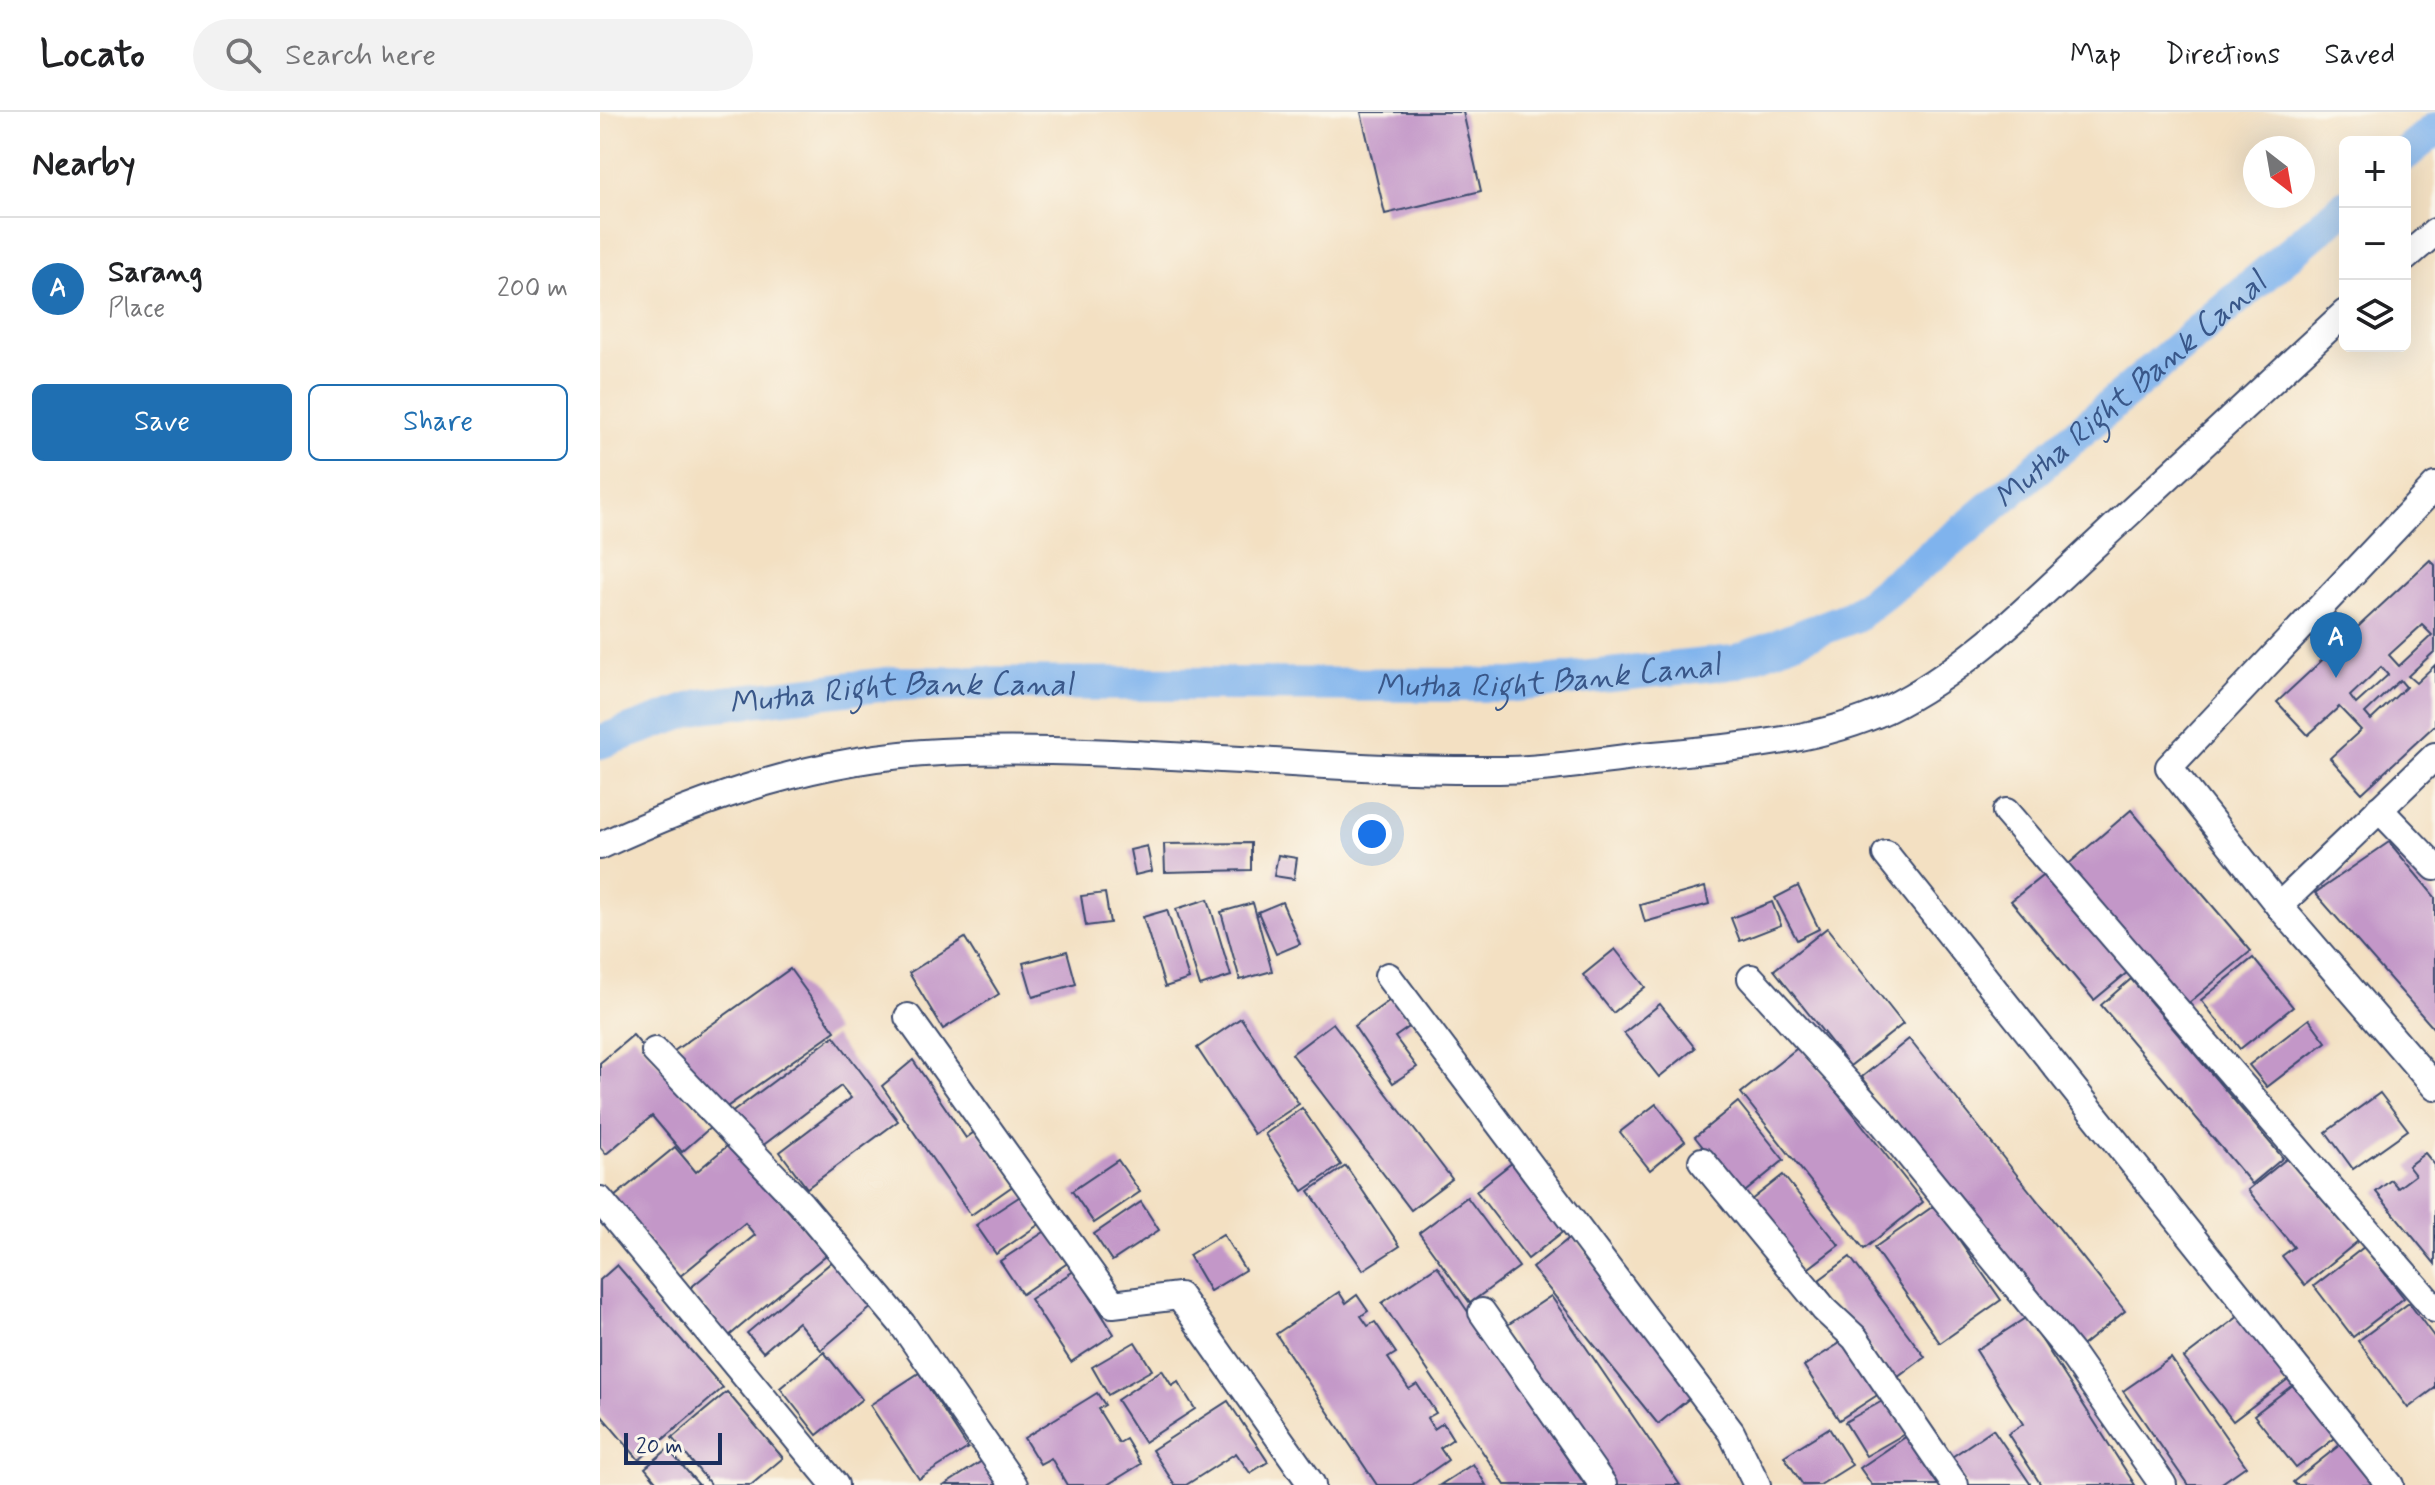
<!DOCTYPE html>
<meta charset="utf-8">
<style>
:root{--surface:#fff;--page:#f2f2f2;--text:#202124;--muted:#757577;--line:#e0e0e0;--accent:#1f6fb2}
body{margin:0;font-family:Mynerve,sans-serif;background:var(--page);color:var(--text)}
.controls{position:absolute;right:24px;top:24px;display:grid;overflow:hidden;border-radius:12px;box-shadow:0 8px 32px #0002}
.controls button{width:72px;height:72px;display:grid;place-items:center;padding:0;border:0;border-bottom:2px solid var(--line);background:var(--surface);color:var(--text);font:40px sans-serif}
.compass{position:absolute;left:1643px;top:24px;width:72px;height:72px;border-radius:50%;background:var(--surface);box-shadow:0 8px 32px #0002;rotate:149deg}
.scale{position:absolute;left:24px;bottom:20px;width:98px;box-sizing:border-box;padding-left:8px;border:4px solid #1b2f5e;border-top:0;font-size:22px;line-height:28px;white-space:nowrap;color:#1b2f5e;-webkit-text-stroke:6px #fbf7ec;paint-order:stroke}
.you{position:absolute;left:772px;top:722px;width:28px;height:28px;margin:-20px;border:6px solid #fff;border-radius:50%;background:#1a73e8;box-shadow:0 0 0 12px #1a73e833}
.badge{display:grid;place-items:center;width:52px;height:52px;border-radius:50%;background:var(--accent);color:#fff;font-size:26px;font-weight:700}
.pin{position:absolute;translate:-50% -66px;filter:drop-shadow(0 2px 4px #0008)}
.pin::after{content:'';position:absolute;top:42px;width:28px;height:24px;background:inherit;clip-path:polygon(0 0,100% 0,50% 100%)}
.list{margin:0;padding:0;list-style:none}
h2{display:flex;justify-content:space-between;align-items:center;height:104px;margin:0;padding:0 32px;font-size:34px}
h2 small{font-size:26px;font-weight:400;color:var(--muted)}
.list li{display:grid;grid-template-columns:52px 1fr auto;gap:24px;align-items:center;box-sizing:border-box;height:144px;padding:0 32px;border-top:2px solid var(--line)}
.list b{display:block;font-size:30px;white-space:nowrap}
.list p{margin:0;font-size:26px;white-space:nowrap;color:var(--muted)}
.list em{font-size:26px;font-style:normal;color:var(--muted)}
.actions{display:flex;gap:16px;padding:24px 32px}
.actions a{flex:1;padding:18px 0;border:2px solid var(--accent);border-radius:12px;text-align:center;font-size:28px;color:var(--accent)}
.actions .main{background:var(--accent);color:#fff}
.icon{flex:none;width:44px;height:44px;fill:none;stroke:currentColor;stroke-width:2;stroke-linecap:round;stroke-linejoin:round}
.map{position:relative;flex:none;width:1835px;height:1373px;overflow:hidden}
header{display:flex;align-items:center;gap:48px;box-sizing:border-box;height:112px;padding:0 40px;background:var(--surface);border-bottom:2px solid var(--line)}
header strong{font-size:38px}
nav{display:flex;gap:44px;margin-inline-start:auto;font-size:28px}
.search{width:560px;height:72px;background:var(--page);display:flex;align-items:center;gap:20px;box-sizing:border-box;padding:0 28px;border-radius:44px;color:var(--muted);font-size:30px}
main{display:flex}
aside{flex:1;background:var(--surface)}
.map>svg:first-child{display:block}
</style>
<header>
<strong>Locato</strong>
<div class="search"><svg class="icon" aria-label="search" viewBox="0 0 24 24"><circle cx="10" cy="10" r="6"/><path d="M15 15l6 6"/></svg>Search here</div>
<nav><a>Map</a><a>Directions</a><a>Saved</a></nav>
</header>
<main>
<aside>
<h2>Nearby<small></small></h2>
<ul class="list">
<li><span class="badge">A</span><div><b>Sarang</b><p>Place</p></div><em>200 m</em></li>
</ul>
<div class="actions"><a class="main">Save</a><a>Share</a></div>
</aside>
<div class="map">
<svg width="1835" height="1373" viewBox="0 0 1835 1373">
<rect width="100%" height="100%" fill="#fbf7ec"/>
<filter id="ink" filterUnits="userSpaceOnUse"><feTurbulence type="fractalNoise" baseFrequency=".0125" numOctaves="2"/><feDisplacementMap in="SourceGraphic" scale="16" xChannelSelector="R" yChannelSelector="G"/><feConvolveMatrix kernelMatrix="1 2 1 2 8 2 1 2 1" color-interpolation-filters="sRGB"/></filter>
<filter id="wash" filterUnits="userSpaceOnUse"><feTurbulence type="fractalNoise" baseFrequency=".006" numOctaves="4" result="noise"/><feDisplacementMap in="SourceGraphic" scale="32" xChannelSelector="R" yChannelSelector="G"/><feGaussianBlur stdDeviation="1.8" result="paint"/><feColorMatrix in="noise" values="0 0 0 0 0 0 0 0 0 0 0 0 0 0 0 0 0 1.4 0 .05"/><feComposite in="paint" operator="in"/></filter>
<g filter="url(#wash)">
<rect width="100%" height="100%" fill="#f3e0c2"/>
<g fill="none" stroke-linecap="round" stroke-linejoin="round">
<!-- canal -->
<g stroke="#7fb3ed" stroke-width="34">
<polyline points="1805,42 1835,17"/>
<path id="s1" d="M0,630L101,594L296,571L914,573L1135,550L1254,504L1368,415L1745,94"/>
</g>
</g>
<g id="blocks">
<!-- building -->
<g fill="#c397c8" fill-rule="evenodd">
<polygon points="761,0 863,0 881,79 785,102"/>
<path d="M1830,448L1835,453V539L1808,564L1816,571L1835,553V613L1762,681L1730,646L1761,618L1739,595L1708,623L1677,590ZM1822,513L1832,523L1799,554L1789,543ZM1781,555L1788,563L1756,592L1750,584ZM1800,568L1806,575L1771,608L1765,601Z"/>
<polygon points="1531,698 1651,839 1584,895 1465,755"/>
<polygon points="1789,730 1835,785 1835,918 1715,781"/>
<polygon points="651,731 651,758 565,760 564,732"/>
<polygon points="547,734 552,759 535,763 530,738"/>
<polygon points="678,743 697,746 694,767 674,764"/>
<polygon points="1446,761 1529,859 1494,888 1411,789"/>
<polygon points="1198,774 1219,817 1197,828 1175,786"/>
<polygon points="1105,775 1109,792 1045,810 1040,793"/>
<polygon points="505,781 510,811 486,814 481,784"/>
<polygon points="608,787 631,864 600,874 576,797"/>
<polygon points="682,790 700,832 676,842 658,800"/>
<polygon points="1172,790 1181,813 1140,829 1131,806"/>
<polygon points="653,791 672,859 640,868 621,800"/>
<polygon points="567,798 589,867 565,875 543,805"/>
<polygon points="1227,816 1303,912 1250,954 1174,858"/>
<polygon points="365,826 399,882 343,917 309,861"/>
<polygon points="1015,837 1045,875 1013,901 983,863"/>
<polygon points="467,839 476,872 433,885 423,851"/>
<polygon points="1653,846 1693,895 1640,937 1601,888"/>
<polygon points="190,857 235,919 118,1001 74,939"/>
<polygon points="1531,867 1683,1046 1652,1072 1501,893"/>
<polygon points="793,886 812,913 795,925 817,955 793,971 754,914"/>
<polygon points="1060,892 1095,936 1059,965 1024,921"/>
<polygon points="641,906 699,992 654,1022 597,936"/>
<polygon points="1709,907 1726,930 1667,975 1649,953"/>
<polygon points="733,911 852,1067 811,1098 692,942"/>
<polygon points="33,923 111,1015 82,1040 52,1004 6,1042 0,1035 0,951"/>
<polygon points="234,924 298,1009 207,1076 180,1040 251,986 241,974 153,1041 126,1005"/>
<polygon points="1309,927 1525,1199 1478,1237 1262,965"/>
<polygon points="1200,934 1323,1090 1264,1137 1141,981"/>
<polygon points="313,948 366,1026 377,1018 414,1073 371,1103 282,974"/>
<polygon points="1780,981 1808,1018 1753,1057 1726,1020"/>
<polygon points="1138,990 1184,1048 1141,1083 1095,1025"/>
<polygon points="1056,992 1085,1029 1050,1058 1020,1020"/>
<polygon points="702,996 741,1053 703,1079 665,1022"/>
<polygon points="132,1030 226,1143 129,1224 89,1177 155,1123 145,1111 79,1165 13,1086 75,1035 96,1060"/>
<polygon points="1825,1041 1835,1053 1835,1152 1776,1080 1791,1068 1798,1076 1815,1063 1808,1054"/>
<polygon points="1690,1044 1758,1129 1705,1173 1682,1144 1694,1135 1648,1078"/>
<polygon points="518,1048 540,1080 494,1111 472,1079"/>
<polygon points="913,1050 965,1118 928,1147 876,1079"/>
<polygon points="746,1054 800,1134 763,1158 709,1079"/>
<polygon points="1183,1063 1239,1133 1205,1159 1150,1089"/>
<polygon points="422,1083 441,1111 396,1142 376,1113"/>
<polygon points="867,1085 919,1155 870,1191 819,1121"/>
<polygon points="541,1090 559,1118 512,1149 494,1122"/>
<polygon points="1335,1093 1401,1188 1340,1231 1274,1136"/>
<polygon points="447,1118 469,1150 422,1182 400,1149"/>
<polygon points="623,1122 645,1158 610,1179 589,1143"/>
<polygon points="972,1124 1097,1280 1058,1312 932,1156"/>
<polygon points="1764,1135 1804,1186 1753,1225 1714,1174"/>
<polygon points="1250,1145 1325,1245 1294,1268 1219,1168"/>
<polygon points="234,1148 273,1194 221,1238 198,1210 163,1240 147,1221"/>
<polygon points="17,1153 123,1276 39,1348 0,1302 0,1168"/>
<polygon points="837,1154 985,1373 905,1373 782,1191"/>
<polygon points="474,1159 514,1222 471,1250 430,1187"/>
<polygon points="739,1180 746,1191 757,1183 768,1199 761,1204 768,1214 775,1210 796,1241 788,1246 809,1277 817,1272 836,1301 827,1306 834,1317 843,1311 853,1327 840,1336 848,1348 812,1373 777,1373 676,1222"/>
<polygon points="951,1184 1080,1373 1010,1373 903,1216"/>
<polygon points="1809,1191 1835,1226 1835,1276 1808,1296 1758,1229"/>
<polygon points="1643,1201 1692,1264 1633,1309 1584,1246"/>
<polygon points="1427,1205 1535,1373 1441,1373 1408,1322 1423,1312 1376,1238"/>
<polygon points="1248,1226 1282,1280 1239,1308 1204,1254"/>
<polygon points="535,1230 552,1258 508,1283 492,1255"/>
<polygon points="224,1240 262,1287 217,1323 180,1276"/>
<polygon points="1571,1246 1646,1354 1619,1373 1588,1373 1523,1279"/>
<polygon points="562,1258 572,1274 578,1270 595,1297 544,1330 517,1288"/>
<polygon points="319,1261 368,1336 319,1367 270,1293"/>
<polygon points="1694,1272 1735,1326 1696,1356 1654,1303"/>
<polygon points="127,1280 183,1346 151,1373 111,1373 72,1326"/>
<polygon points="497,1281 505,1293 498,1297 519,1331 526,1327 541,1352 507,1373 467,1373 451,1346 440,1352 424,1326"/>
<polygon points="1286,1287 1306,1321 1266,1344 1245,1310"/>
<polygon points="628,1289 668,1350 650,1361 636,1341 586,1373 575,1373 552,1338"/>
<polygon points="1229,1316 1252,1353 1220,1373 1203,1373 1184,1344"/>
<polygon points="1393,1317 1431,1373 1367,1373 1349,1347"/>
<polygon points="1307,1324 1340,1373 1272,1373 1260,1356"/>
<polygon points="1741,1332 1774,1373 1696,1373 1693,1370"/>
<polygon points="68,1337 99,1373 59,1373 45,1356"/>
<polygon points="382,1349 397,1373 345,1373"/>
<polygon points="873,1352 886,1373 840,1373"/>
</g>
</g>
</g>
<g filter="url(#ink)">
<use href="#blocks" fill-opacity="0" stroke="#3b4a6d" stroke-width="2"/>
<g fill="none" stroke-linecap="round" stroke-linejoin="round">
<defs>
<g id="street">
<polyline points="1805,146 1835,120"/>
<polyline points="1835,374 1569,655 1679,794 1835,975"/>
<polyline points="1779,697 1835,755"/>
<polyline points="1406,700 1835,1197"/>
<path d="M0,734C107,684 222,645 341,640C527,632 713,660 899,658C947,658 996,649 1043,644C1123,636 1214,632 1288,597C1368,558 1433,490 1498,430C1580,353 1663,277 1745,201"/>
<polyline points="1286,742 1790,1373"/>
<polyline points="1679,794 1835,644"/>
<polyline points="788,864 1131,1320 1157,1373"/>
<polyline points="1151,866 1278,1005 1473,1244 1563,1373"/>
<polyline points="308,905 513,1192 579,1184 712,1373"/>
<polyline points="55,939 201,1092 302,1212 414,1373"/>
<polyline points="1102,1049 1224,1197 1255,1226 1355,1373"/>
<polyline points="0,1088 235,1373"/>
<polyline points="882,1200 1003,1373"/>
</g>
</defs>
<!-- street casing -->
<use href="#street" stroke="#3b4a6d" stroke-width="30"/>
<!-- street -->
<use href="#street" stroke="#fff" stroke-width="26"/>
</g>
</g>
<g text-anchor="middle" stroke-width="6" stroke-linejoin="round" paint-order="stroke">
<!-- water labels -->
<g font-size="32" font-style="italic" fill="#395789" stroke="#fbf7ec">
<text dy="11" stroke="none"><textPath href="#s1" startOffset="1628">Mutha Right Bank Canal</textPath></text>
<text dy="11" stroke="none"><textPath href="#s1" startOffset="956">Mutha Right Bank Canal</textPath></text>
<text dy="11" stroke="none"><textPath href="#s1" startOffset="308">Mutha Right Bank Canal</textPath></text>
</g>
</g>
</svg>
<div class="controls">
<button>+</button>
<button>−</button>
<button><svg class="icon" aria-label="layers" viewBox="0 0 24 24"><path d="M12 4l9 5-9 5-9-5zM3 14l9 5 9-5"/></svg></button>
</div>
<svg class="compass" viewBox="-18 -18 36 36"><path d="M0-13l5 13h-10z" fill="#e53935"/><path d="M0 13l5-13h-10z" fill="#757577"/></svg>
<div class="scale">20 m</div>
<div class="you"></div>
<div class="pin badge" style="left:1736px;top:566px">A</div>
</div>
</main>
